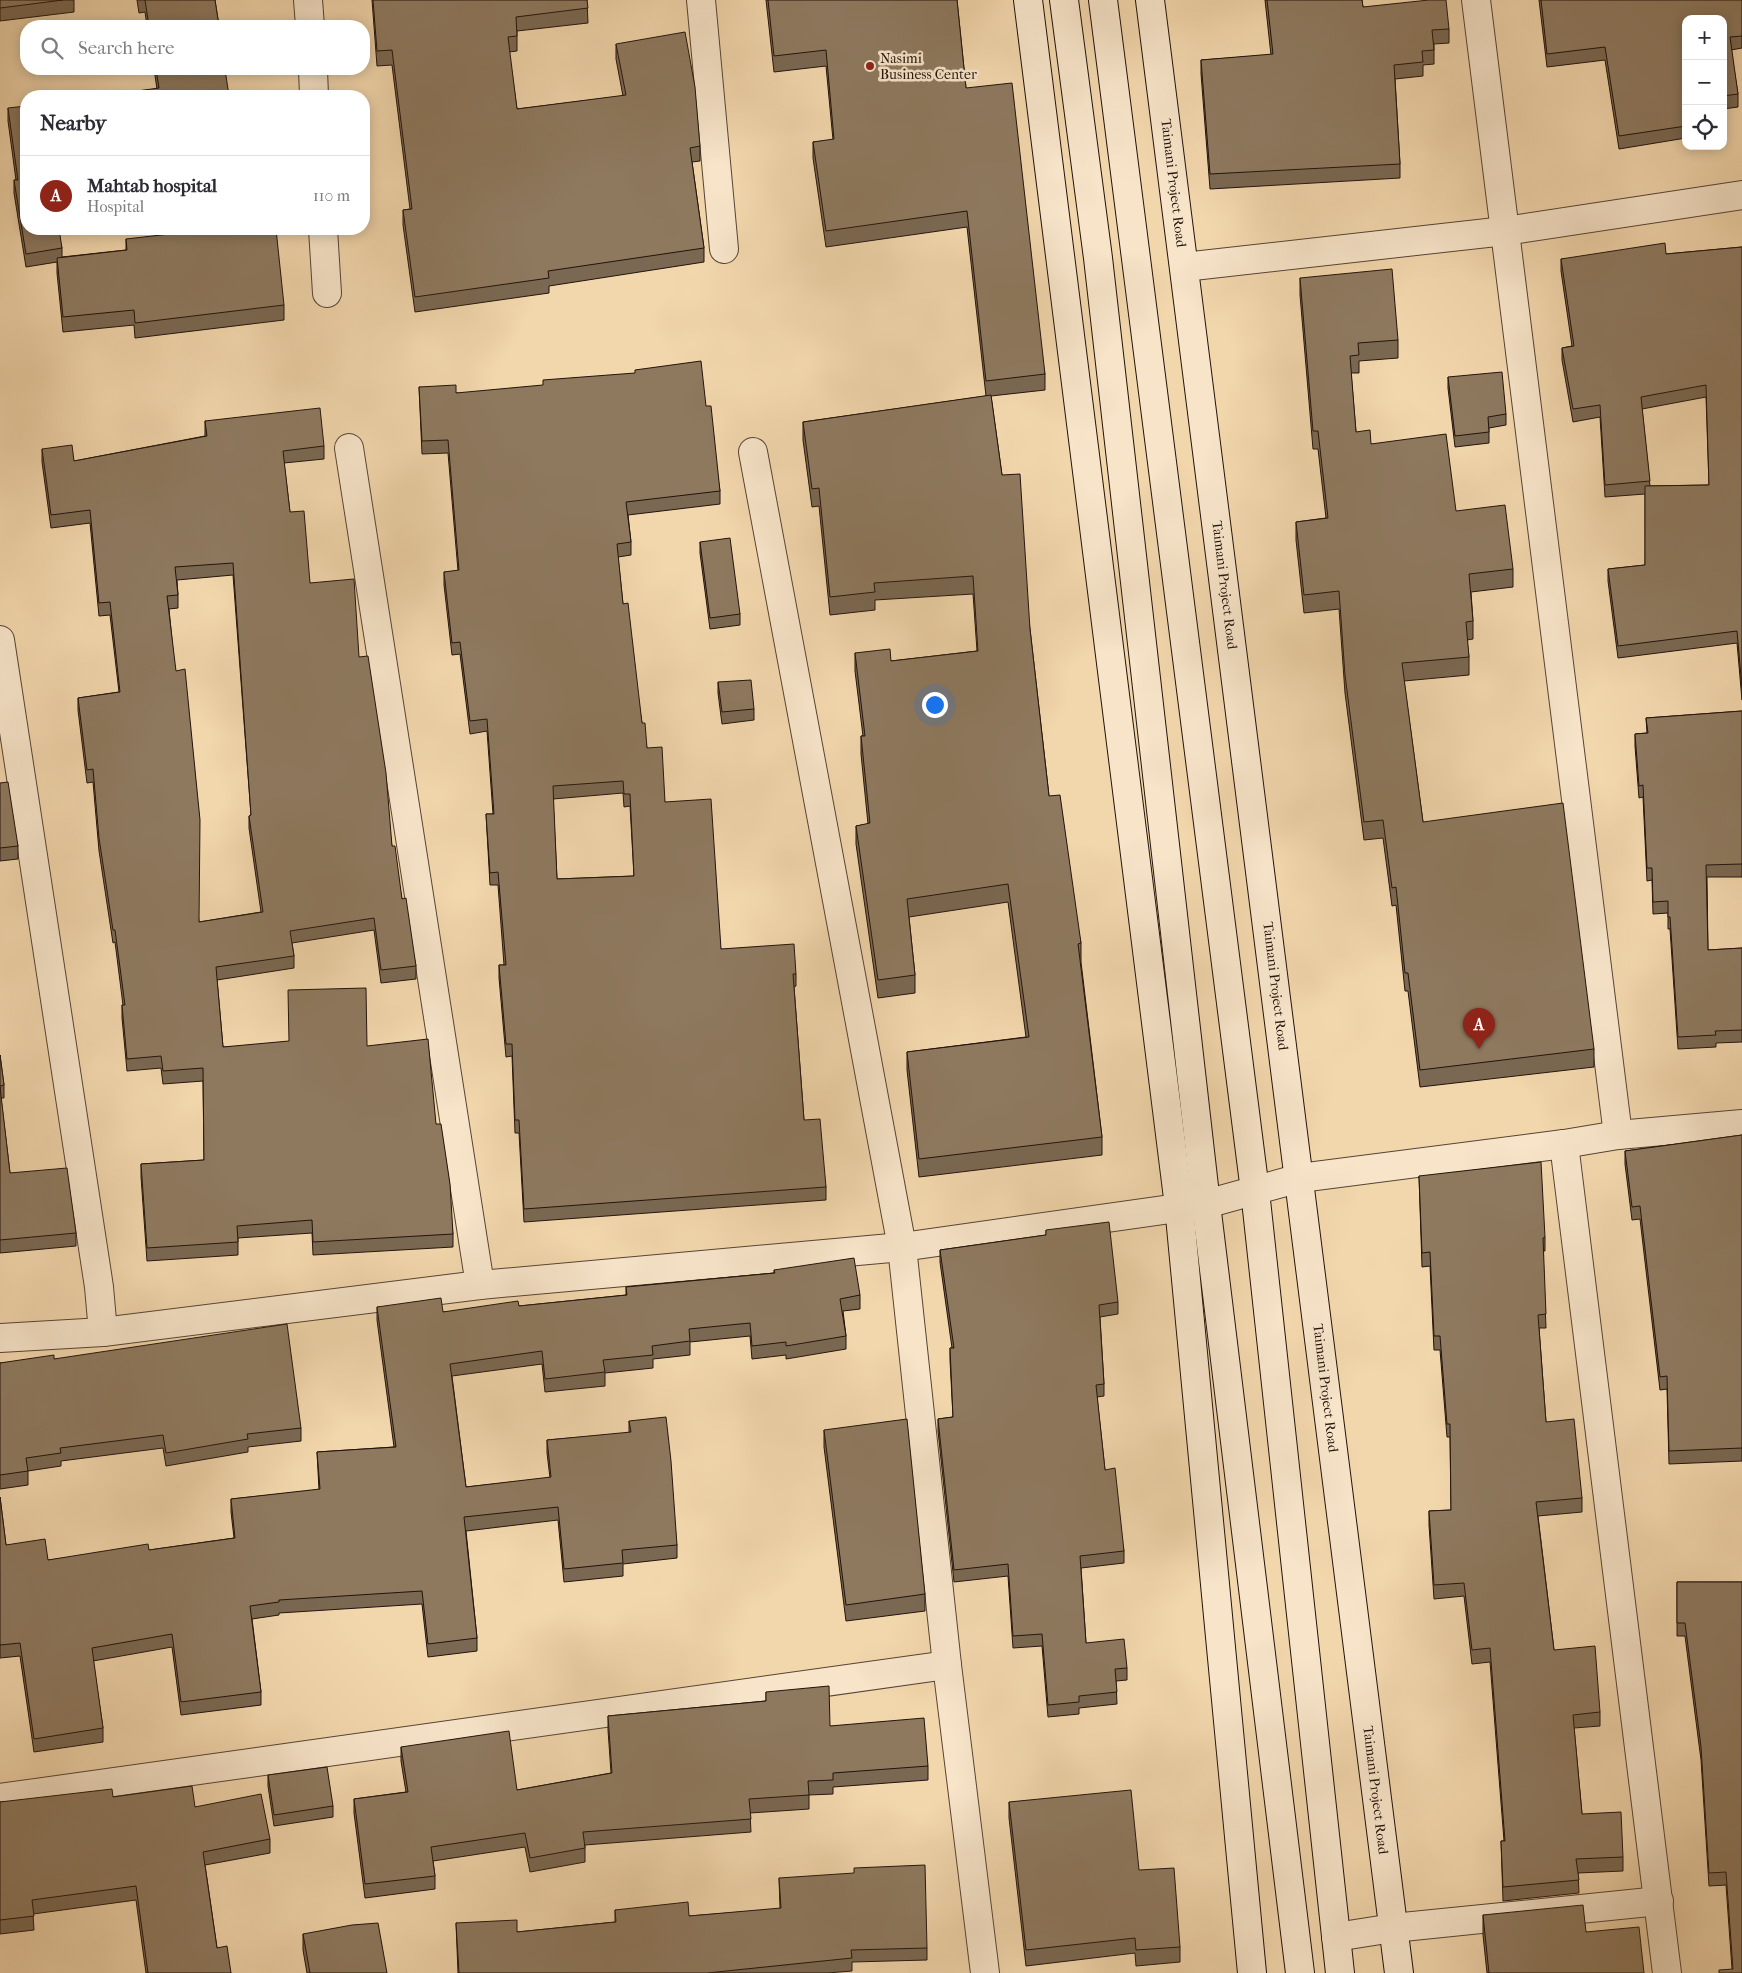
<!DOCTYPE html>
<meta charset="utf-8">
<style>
:root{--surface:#fff;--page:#f2f2f3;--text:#2b2b33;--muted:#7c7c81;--line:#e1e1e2;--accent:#8f2418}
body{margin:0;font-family:"IM FELL French Canon",serif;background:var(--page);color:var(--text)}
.controls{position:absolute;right:15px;top:15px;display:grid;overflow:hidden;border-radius:10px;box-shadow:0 2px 12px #0003}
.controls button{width:45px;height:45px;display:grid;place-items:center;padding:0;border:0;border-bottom:1px solid var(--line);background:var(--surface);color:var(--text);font:25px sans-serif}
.you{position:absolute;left:934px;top:704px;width:18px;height:18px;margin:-12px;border:4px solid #fff;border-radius:50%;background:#1a73e8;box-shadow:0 0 0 8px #1a73e833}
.badge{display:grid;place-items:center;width:32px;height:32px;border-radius:50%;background:var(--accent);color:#fff;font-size:16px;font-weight:700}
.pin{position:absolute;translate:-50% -41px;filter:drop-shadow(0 1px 2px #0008)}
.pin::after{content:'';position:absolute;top:26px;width:18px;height:15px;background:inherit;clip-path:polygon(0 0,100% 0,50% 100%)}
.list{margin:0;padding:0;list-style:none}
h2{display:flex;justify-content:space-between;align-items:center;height:65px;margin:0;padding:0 20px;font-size:21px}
h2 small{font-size:16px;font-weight:400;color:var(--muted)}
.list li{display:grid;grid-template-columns:32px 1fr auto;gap:15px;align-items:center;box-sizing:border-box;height:80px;padding:0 20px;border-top:1px solid var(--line)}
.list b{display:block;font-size:19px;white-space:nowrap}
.list p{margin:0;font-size:16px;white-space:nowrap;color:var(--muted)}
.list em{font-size:16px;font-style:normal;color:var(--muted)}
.icon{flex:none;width:28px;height:28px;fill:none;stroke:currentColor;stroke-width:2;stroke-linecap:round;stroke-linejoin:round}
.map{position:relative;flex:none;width:1742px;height:1973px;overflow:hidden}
.search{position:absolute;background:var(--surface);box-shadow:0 2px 12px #0003;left:20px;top:20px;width:350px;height:55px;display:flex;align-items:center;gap:12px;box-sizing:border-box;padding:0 18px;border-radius:20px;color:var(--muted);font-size:19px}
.panel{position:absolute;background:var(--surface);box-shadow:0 2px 12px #0003;left:20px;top:90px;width:350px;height:145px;border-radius:20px}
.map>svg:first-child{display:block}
</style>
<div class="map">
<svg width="1742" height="1973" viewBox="0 0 1742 1973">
<rect width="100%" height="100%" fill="#f2d6ac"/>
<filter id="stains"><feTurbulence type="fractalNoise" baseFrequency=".004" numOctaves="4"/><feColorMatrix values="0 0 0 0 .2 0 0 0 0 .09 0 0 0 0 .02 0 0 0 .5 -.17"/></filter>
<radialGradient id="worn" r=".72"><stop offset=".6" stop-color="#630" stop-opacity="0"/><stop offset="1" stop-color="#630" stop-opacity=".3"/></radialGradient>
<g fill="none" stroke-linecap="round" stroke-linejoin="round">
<defs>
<g id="street">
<polyline points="308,0 310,26"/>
<polyline points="701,0 724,249"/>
<polyline points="1476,0 1618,1135"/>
<polyline points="313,69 314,96"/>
<polyline points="323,229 327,293"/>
<polyline points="1184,267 1505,231 1742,195"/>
<polyline points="349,448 480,1285"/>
<polyline points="753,452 902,1247 947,1665 985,1973"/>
<polyline points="0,640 99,1287 103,1332"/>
<polyline points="1564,1144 1667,1973"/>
<polyline points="0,1338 103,1332 480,1285 902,1247 1206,1204 1300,1178 1564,1144 1618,1135 1742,1124"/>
<polyline points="0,1798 947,1665"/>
<polyline points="1336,1937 1393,1928 1659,1901"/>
</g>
<g id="secondary">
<polyline points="1028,0 1179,1206 1252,1973"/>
<polyline points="1064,0 1098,258 1206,1204 1300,1973"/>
<polyline points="1103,0 1255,1191 1340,1973"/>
<polyline points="1150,0 1399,1973"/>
</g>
</defs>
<!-- street casing -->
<use href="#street" stroke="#564434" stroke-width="30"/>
<!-- secondary casing -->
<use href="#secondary" stroke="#22140c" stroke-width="30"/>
<!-- street -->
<use href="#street" stroke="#f7e4c9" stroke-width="28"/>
<!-- secondary -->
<use href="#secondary" stroke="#f7e4c9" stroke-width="28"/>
</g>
<!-- wall -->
<g fill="#7a6852" stroke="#22140c" fill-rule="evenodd">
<polygon points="0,0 74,0 74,12 0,21"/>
<polygon points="137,0 215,0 219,26 147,26 145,12 139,13"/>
<polygon points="372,0 587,0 588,23 517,31 517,51 509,52 517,109 623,96 616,59 616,44 700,146 700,161 692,162 704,248 704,262 549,286 549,293 415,312 403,225 403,210 410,209 392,65 377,66"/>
<polygon points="766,0 957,0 966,88 1045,374 1045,390 991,396 1002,475 1030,629 1049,796 1081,943 1081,962 1102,1137 1102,1155 919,1177 907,1070 907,1052 1026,1037 1008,902 909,917 915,975 915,993 878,998 856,844 856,826 868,824 861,754 861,736 863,736 855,671 855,653 891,661 977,651 973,594 875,600 875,610 830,615 819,506 812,507 803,440 803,422 986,396 967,227 826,247 813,158 813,142 833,140 826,66 774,72"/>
<polygon points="1265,0 1362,0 1363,7 1449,29 1449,43 1434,44 1434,64 1423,65 1423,76 1395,79 1400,164 1400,178 1210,189 1201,74 1201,60 1271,55"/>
<polygon points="1539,0 1742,0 1742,48 1731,50 1738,94 1738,107 1723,109 1723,19 1686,19 1686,138 1619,149 1605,60 1547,67"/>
<polygon points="154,69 225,69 157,89"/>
<polygon points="8,108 62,248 62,257 126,250 126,239 284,305 284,320 135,338 134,325 63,332 57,273 57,262 26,267 14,193 14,180 16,180 8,121"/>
<path d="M1742,247V700L1737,643L1618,658L1608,581V569L1645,565V494L1605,497L1600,417L1573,422L1562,360V348L1572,346L1561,271V259L1666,254ZM1706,397L1709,485L1650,486L1642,409Z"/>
<polygon points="1300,278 1398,340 1398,358 1359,361 1359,373 1351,373 1356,432 1456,511 1513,569 1513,587 1471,592 1473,621 1473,639 1467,640 1469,657 1469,675 1404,681 1423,822 1594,1049 1594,1067 1420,1087 1408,991 1405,991 1396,905 1392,906 1383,838 1364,840 1345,693 1339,609 1304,613 1296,540 1296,522 1326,518 1318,449 1313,449 1300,295"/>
<polygon points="1448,377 1506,414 1506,425 1489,428 1489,443 1455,447 1448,388"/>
<path d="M419,387L456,393L706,406L720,491V504L628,515L631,542V555L618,557L623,604L642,723L647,748L665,802L721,949L796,974V986L794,987L804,1120L826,1187V1200L524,1222L519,1133H515L512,1056L506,1057L499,978V965H504L498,885H490L486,814H493L487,731L470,734L460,654L452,655L444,585V572L458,571L448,453L422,454ZM623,793L624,807L630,806L634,876L557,879L553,799Z"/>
<path d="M205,421L324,446V459L284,463L290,512L310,583L359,657L392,846L402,899L416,966V979L381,983L374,930L292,943L294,956V968L217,980L223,1047L367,1046L436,1124L453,1234V1247L313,1255L312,1233L238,1238V1255L147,1261L141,1177V1164L204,1160L203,1081L163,1084L161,1068L127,1071L122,1018V1005H123L115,942L113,943L99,851L93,782L87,783L78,710V698L119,692L110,615L99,616L90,523L51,528L42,462V449L74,461L205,436ZM233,575L251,815L249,816V828L261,912L199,922L169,609L178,608V595L177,580Z"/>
<polygon points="700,542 740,614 740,625 710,629 700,553"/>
<polygon points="718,682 754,709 754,720 722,724 718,693"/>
<polygon points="1742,711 1742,877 1707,877 1708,950 1742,948 1742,1042 1716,1043 1716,1047 1678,1049 1670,929 1668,929 1668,913 1653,914 1652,880 1647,881 1643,797 1639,798 1635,746 1635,734 1647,733 1646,718"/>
<polygon points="0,783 18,846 18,859 0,861"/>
<polygon points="0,1055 4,1085 4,1098 1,1098 10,1173 76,1233 76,1246 0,1253"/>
<polygon points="1742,1135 1742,1461 1669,1464 1667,1389 1660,1390 1640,1219 1632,1220 1625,1164 1625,1151"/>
<polygon points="1419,1176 1545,1237 1545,1251 1543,1251 1546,1328 1539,1328 1546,1422 1582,1498 1582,1512 1538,1516 1554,1650 1600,1712 1600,1726 1574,1728 1582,1814 1623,1857 1623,1871 1578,1873 1579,1893 1503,1901 1501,1841 1504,1841 1490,1662 1472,1664 1464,1596 1434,1599 1429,1525 1429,1511 1451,1510 1450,1437 1447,1437 1440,1350 1434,1350 1430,1266 1422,1267"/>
<polygon points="1046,1230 1118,1302 1118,1314 1100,1317 1104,1384 1104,1396 1097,1397 1105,1470 1124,1551 1124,1563 1081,1568 1086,1643 1127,1668 1127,1680 1116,1681 1117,1704 1079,1708 1079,1714 1048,1717 1042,1646 1013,1648 1008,1576 954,1582 938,1431 938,1419 953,1417 950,1360 950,1348 952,1348 940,1262 940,1250 1046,1235"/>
<polygon points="774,1270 860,1295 860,1309 843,1311 846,1336 846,1349 786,1359 786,1355 752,1359 750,1336 690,1342 690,1355 653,1359 653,1368 605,1373 605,1386 545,1392 542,1364 452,1376 466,1487 550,1478 547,1453 547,1440 629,1433 629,1421 677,1545 677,1558 623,1564 623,1576 564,1582 558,1520 466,1531 477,1638 477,1651 428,1657 422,1604 279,1613 279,1615 252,1619 261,1692 261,1705 181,1715 172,1647 93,1661 103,1728 103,1742 34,1752 20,1656 0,1658 0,1497 6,1545 48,1560 149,1550 234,1538 231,1512 231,1499 319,1490 317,1452 394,1447 377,1320 377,1307 443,1312 519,1306 626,1295 626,1287 774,1273"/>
<polygon points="54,1359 301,1428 301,1441 248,1447 248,1452 166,1466 163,1448 61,1461 61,1466 28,1471 28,1485 0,1489 0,1363"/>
<polygon points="824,1430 925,1594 925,1611 846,1621 824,1447"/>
<polygon points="1677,1582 1742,1582 1742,1973 1732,1969 1726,1885 1709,1886 1701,1760 1685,1636 1677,1636"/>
<polygon points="766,1692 830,1726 928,1766 928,1780 833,1787 833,1794 809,1795 809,1809 750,1813 751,1832 585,1845 585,1862 530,1872 525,1847 433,1861 435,1876 435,1889 365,1898 354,1813 354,1799 406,1792 401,1761 401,1747 517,1790 611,1773 608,1730 608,1716 766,1701"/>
<polygon points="268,1775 333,1806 333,1817 274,1826 268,1786"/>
<polygon points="113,1797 195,1807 270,1839 270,1853 205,1865 217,1948 231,1973 146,1973 136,1900 33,1914 34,1930 0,1934 0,1802"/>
<polygon points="1009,1802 1139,1870 1180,1947 1180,1962 1136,1966 1135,1953 1026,1966 1009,1818"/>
<polygon points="779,1878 927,1948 927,1960 852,1962 852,1971 827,1973 458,1973 456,1923 517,1932 615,1922 615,1910 689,1916 780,1909"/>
<polygon points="1483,1915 1586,1932 1644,1973 1487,1973 1483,1935"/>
<polygon points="303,1934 387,1973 307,1973 303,1950"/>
</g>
<!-- building -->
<g fill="#8e795f" stroke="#22140c" fill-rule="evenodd">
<polygon points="0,0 63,0 0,8"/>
<polygon points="145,0 215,0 219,26 149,26"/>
<polygon points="373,0 587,0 588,8 516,17 517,36 508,37 517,109 626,95 616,44 685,32 695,87 700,146 690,148 704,248 548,271 549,278 415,297 403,210 412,209 392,50 377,51"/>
<polygon points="768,0 957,0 966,88 1012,83 1045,374 986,381 967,211 826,231 813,142 834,139 826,50 774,56"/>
<polygon points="1267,0 1362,0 1363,7 1429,0 1446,0 1449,29 1432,30 1434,50 1422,51 1423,62 1394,65 1400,164 1210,174 1201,60 1273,54"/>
<polygon points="1541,0 1742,0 1742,36 1730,37 1738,94 1723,96 1723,19 1686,19 1686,126 1619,136 1605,47 1547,54"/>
<polygon points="156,69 225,69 229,96 100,96 159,88"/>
<polygon points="26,106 26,229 59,229 62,248 26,254 14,180 18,180 8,108"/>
<polygon points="214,229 276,229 284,305 135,323 134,310 63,317 57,258 127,250 126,239"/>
<polygon points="1665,243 1666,254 1742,247 1742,688 1737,631 1618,646 1608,569 1645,565 1645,486 1709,485 1706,385 1641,397 1650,481 1605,485 1600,405 1573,409 1562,348 1574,346 1561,259"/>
<polygon points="1392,269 1398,340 1358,343 1359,355 1350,356 1356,432 1370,430 1371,444 1446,434 1456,511 1505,505 1513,569 1469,574 1473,621 1466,622 1469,657 1402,663 1423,822 1563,803 1594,1049 1420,1070 1408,973 1405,973 1396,887 1392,888 1383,820 1364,822 1345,675 1339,591 1304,595 1296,522 1328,518 1318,431 1313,431 1300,278"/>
<path d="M701,361L706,406H711L720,491L626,502L631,542L617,544L623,604L628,603L642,723H645L647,748L662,747L665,802L711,799L721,949L794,944L796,974H793L804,1120L820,1119L826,1187L524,1209L519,1120H515L512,1044H506L499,965H506L498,872L490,873L486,814H494L487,719L470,721L460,642L452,643L444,572L459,570L448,440L422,441L419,387L456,385V393L543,385V380L635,373V370ZM623,781L624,794H630L634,876L557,879L553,786Z"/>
<polygon points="1502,372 1506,414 1488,417 1489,432 1455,436 1448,377"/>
<polygon points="991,395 1002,475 1020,474 1030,629 1049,796 1060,795 1081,943 1078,944 1102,1137 919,1159 907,1052 1029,1037 1008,884 907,899 915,975 878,980 856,826 870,823 861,736 865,736 855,653 890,649 891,661 978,651 973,576 874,583 875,592 830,597 819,488 812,489 803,422"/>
<path d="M320,408L324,446L283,451L290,512L304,511L310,583L354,579L359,657L368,656L386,773L392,846H395L402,899L406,898L416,966L381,970L374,918L290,931L294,956L216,967L223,1047L289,1041L288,990L366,988L367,1046L428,1039L436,1124H441L450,1184L453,1234L313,1242L312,1220L237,1226L238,1242L147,1248L141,1164L204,1160L203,1068L163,1071L161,1056L127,1059L122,1005H125L115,930H113L99,838L93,769L87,770L78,698L120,692L110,602L99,603L90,510L51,515L42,449L72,445L74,461L207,436L205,421ZM233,563L251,815L249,816L263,912L199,922L200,820L185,669L176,671L167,596L178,595L175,567Z"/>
<polygon points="730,538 740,614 710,618 700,542"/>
<polygon points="751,680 754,709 722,712 718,682"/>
<polygon points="1742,711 1742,864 1706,865 1708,950 1742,948 1742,1030 1715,1031 1716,1035 1678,1037 1670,917 1668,917 1668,901 1653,902 1652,868 1647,868 1643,785 1639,786 1635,734 1648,733 1646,718"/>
<polygon points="8,782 18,846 0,848 0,783"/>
<polygon points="0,1055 4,1085 0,1086"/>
<polygon points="0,1087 10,1173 67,1168 76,1233 0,1240"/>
<polygon points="1742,1135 1742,1448 1669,1451 1667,1376 1660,1377 1640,1206 1632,1207 1625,1151"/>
<polygon points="1541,1162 1545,1237 1543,1238 1546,1314 1538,1315 1546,1422 1574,1419 1582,1498 1536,1502 1554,1650 1595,1646 1600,1712 1573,1715 1582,1814 1621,1812 1623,1857 1576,1859 1579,1880 1503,1887 1501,1841 1505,1841 1490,1648 1472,1650 1464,1583 1434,1585 1429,1511 1451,1510 1450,1424 1447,1424 1440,1336 1434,1336 1430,1252 1422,1253 1419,1176"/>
<polygon points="1109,1222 1118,1302 1099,1305 1104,1384 1096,1385 1105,1470 1115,1468 1124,1551 1080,1556 1086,1643 1124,1639 1127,1668 1115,1669 1117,1692 1079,1696 1079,1702 1048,1705 1042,1634 1013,1636 1008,1564 954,1570 938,1419 953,1417 950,1348 954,1348 940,1250 1046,1235 1046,1230"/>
<polygon points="854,1258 860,1295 840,1299 846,1336 786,1346 786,1342 752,1346 750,1323 689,1329 690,1341 652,1346 653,1355 603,1360 605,1372 545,1379 542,1351 450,1364 466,1487 551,1477 547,1440 631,1432 629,1421 666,1417 671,1461 677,1545 622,1550 623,1563 564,1569 558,1507 464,1517 477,1638 428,1644 422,1591 279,1600 279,1602 250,1606 261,1692 181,1702 172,1634 92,1648 103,1728 34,1739 20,1643 0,1645 0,1497 6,1545 45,1539 48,1560 148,1544 149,1550 235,1538 231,1499 320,1489 317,1452 396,1447 377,1307 441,1298 443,1312 518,1301 519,1306 627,1295 626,1287 775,1273 774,1270"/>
<polygon points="287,1324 301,1428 247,1434 248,1439 166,1453 163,1435 60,1448 61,1453 26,1458 28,1471 0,1475 0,1363 54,1355 54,1359"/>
<polygon points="907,1419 925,1594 846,1605 824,1430"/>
<polygon points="1677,1582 1742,1582 1742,1973 1719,1973 1719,1970 1733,1969 1726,1872 1709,1873 1701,1747 1685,1623 1677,1623"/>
<polygon points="829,1686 830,1726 924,1718 928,1766 833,1773 833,1780 808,1781 809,1795 749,1799 751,1819 583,1832 585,1848 530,1858 525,1833 431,1847 435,1876 365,1884 354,1799 408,1792 401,1747 509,1731 517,1790 612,1773 608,1716 766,1701 766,1692"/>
<polygon points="327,1767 333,1806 274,1815 268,1775"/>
<polygon points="192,1786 195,1807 261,1794 270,1839 203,1852 217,1948 227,1946 231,1973 148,1973 136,1886 32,1900 34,1916 0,1920 0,1802 112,1789 113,1797"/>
<polygon points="1131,1790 1139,1870 1174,1868 1180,1947 1136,1950 1135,1938 1026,1950 1009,1802"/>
<polygon points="925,1865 927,1948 851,1950 852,1958 707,1973 459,1973 456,1923 517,1920 517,1932 616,1922 615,1910 688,1902 689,1916 781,1908 779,1878 854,1873 854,1868"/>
<polygon points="1583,1905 1586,1932 1639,1927 1644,1973 1489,1973 1483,1915"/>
<polygon points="378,1923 387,1973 310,1973 303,1934 352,1925"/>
</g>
<!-- markers -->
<circle fill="#8f2418" stroke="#f7e4c9" stroke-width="2" cx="870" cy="66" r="5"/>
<g text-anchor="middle" stroke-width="5" stroke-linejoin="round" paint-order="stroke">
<!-- poi labels -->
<g font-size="14" fill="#22140c" stroke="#f7e4c9" text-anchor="start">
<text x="880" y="63">Nasimi<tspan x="880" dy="16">Business Center</tspan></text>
</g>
<!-- street labels -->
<g font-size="14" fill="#22140c" stroke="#f7e4c9">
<text transform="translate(1174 183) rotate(83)" y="5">Taimani Project Road</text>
<text transform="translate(1225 585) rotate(83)" y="5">Taimani Project Road</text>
<text transform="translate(1276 986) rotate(83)" y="5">Taimani Project Road</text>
<text transform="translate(1326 1388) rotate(83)" y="5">Taimani Project Road</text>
<text transform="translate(1376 1790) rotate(83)" y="5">Taimani Project Road</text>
</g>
</g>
<rect width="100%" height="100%" filter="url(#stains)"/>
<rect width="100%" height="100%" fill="url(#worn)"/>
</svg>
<div class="controls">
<button>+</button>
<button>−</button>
<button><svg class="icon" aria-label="locate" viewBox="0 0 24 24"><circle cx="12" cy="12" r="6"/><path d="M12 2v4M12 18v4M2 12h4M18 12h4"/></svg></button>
</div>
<div class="you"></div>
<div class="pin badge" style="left:1479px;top:1049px">A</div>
<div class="search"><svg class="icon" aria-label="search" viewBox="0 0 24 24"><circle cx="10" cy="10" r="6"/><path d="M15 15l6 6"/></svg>Search here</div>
<section class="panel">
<h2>Nearby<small></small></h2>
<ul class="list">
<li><span class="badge">A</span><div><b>Mahtab hospital</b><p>Hospital</p></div><em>110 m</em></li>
</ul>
</section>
</div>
